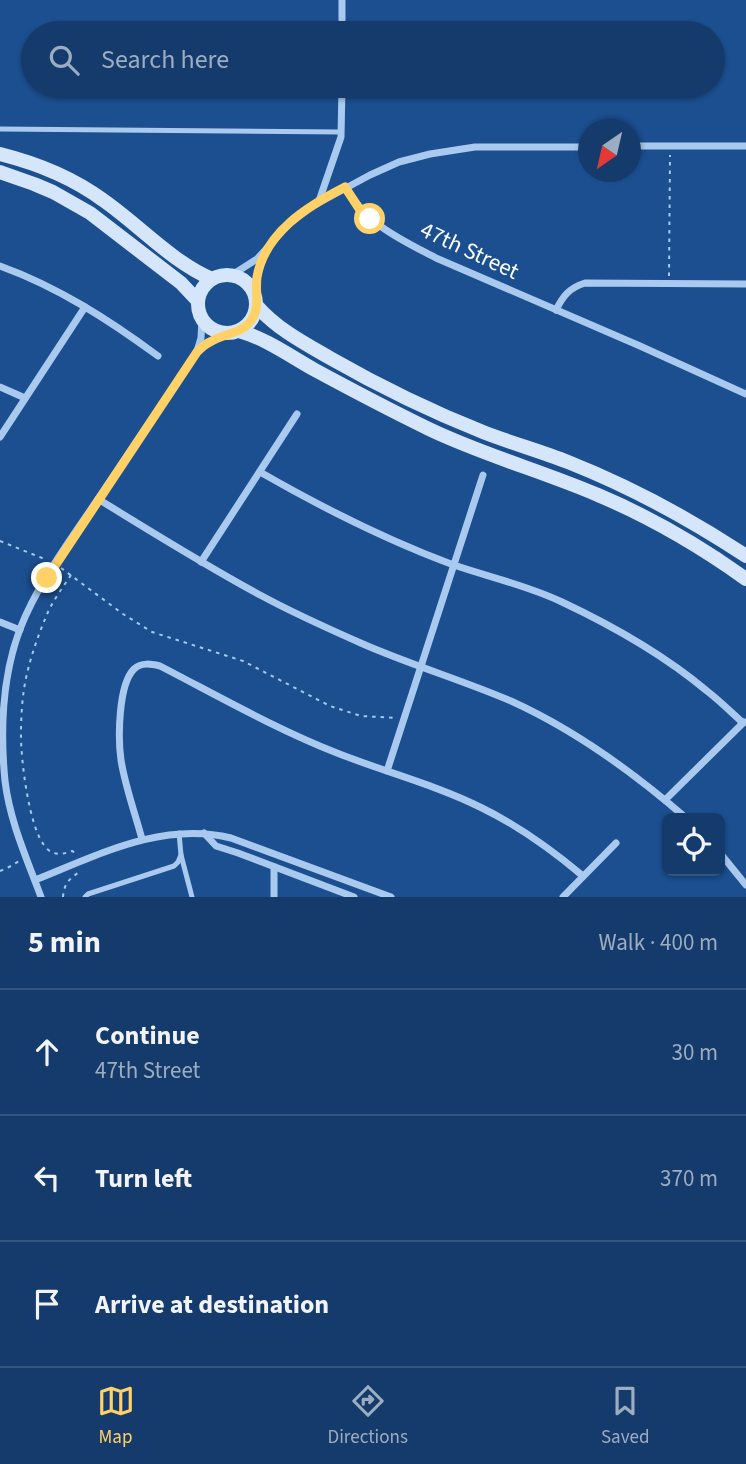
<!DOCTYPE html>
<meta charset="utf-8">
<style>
:root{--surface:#143b6b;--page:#214673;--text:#f1f3f6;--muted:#9dadc1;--line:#33557e;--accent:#ffd166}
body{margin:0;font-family:"Source Sans 3",sans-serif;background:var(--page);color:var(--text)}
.controls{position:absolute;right:21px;bottom:21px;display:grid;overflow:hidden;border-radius:10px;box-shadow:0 2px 5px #0004}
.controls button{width:63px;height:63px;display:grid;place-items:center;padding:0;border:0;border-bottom:2px solid var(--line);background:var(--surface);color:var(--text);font:35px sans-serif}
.compass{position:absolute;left:578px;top:119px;width:63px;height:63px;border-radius:50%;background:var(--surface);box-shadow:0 2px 5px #0004;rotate:214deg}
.stop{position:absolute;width:21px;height:21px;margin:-16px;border:5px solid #ffd166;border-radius:50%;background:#fff}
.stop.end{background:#ffd166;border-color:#fff;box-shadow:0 2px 7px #0008}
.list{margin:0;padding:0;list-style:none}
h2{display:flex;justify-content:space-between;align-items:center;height:91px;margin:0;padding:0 28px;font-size:30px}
h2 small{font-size:23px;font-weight:400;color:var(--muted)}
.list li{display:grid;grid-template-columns:46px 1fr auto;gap:21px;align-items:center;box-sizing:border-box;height:126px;padding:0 28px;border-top:2px solid var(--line)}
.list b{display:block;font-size:26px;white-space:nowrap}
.list p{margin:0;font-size:23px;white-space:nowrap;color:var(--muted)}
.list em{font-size:23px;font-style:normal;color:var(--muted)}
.icon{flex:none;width:38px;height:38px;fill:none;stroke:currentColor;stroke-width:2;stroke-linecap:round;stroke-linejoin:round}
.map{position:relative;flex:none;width:746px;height:897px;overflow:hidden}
.search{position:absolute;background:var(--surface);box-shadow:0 2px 5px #0004;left:21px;right:21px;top:21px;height:77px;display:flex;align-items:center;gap:18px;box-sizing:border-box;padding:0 24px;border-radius:38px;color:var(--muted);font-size:26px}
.sheet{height:469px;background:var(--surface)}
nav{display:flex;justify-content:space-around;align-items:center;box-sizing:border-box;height:98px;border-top:2px solid var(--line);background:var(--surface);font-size:19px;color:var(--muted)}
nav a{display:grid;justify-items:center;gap:4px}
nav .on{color:var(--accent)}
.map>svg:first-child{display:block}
</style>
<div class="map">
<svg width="746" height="897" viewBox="0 0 746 897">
<rect width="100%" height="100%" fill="#1b4f8f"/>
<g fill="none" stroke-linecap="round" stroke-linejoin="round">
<!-- path -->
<g stroke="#a9c9ee" stroke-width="2" stroke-dasharray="3.5 5" stroke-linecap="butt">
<polyline points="669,276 670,155"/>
<polyline points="0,541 47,560"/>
<polyline points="61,568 123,614 152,632 243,661 330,706 361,716 396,718"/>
<path d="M71,575C63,587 54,599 48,612C39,633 31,655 26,678C22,697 21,717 21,736C21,761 29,826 44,845C51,856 62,855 72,851L76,853"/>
<polyline points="0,871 11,866 19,861"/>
<path d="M63,897C64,883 70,878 81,871"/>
</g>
<!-- lane -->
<g stroke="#a9c9ee" stroke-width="5">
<polyline points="0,129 341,132"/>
<polyline points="179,833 181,855 192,897"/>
<polyline points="85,897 88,894 174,866 178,862 181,855"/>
</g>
<!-- street -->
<g stroke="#a9c9ee" stroke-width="7">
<polyline points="342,33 342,0"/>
<polyline points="630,146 746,146"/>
<path d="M345,187C368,225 398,238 436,258L640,346L746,394"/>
<polyline points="319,201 341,137 342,86"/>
<path d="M0,266C58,287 109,320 158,356"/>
<polyline points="232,275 257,259 289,224 309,208 370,175 399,162 430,154 475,147 588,147"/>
<polyline points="255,296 258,274 264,253"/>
<path d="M556,310C563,296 569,288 585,283L746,284"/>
<polyline points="197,351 201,338 202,319"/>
<polyline points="0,387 25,398"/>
<polyline points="0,437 85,307"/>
<path d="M260,472C321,507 384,539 451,564C488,577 527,585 562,602C613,626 664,655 707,691C720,701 731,712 743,723"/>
<path d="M98,499C152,532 206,566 262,596C295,614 329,629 363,644C411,665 462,680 511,701C575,730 633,772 686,818"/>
<polyline points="201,562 297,414"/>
<polyline points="0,622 20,630"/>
<polyline points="387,771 483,475"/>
<polyline points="665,800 744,722"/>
<polyline points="204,833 216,846 238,853 354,897"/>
<path d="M142,839C135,813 125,786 121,760C118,739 118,685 134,669C142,662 151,664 160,666C218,696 276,729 337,753C385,772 436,785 482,808C519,826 552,850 583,876"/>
<polyline points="720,853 746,885"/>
<polyline points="274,867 274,897"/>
<path d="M35,880C98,855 162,821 231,838L391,897"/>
<path d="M41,897C27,859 10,822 5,781C0,730 2,677 20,629C38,582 74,535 102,493C134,446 165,399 197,352L209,342L227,333"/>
<polyline points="563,897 616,843"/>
</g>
<!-- secondary -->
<g stroke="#d6e6fa" stroke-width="14">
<path d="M0,154C36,163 73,178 103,200C139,225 172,262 212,279"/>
<polyline points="0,172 34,184 53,192 90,213 181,283 198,301"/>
<circle cx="227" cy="304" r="29"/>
<path d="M257,306C277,329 304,343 330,358C379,386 430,411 483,432C511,443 540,451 568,462C631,487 690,519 746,556"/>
<path d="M239,331C267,339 290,356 315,370C352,390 390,410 429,429C483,455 542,471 598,495C650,517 700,546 746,579"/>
</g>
</g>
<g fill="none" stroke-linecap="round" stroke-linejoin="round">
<!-- route -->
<path stroke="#ffd166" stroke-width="9" d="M47,578L197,352C201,348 205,344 210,342C224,333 243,334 252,319C260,307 255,291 257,277C265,232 308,206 345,187L360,210L370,219"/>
</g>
<g text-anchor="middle" stroke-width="5" stroke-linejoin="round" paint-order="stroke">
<!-- street labels -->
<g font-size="23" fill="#fff" stroke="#1b4f8f">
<text transform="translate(470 250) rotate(25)" y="8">47th Street</text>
</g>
</g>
</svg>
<div class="controls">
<button><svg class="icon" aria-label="locate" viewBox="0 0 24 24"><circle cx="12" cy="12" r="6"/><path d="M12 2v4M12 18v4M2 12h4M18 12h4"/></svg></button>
</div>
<svg class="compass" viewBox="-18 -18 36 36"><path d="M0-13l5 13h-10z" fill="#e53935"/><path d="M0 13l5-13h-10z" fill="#9dadc1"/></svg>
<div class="stop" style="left:370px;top:219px"></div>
<div class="stop end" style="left:47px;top:578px"></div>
<div class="search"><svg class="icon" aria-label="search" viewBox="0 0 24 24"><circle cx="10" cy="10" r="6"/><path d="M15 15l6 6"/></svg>Search here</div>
</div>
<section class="sheet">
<h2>5 min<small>Walk · 400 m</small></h2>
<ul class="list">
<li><svg class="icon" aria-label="ahead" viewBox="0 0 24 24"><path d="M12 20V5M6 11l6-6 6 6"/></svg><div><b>Continue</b><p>47th Street</p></div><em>30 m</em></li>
<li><svg class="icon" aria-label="left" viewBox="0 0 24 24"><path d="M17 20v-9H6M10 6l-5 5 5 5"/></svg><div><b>Turn left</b></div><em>370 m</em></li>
<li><svg class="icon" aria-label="arrive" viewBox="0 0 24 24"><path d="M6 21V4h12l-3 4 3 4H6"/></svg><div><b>Arrive at destination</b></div></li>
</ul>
</section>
<nav>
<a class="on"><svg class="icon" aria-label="map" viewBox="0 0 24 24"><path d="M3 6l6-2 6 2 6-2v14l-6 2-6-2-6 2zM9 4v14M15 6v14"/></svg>Map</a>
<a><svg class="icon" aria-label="directions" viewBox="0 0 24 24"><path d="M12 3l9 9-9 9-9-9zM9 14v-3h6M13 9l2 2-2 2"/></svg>Directions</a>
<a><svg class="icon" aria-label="saved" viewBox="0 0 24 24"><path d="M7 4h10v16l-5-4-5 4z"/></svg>Saved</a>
</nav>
